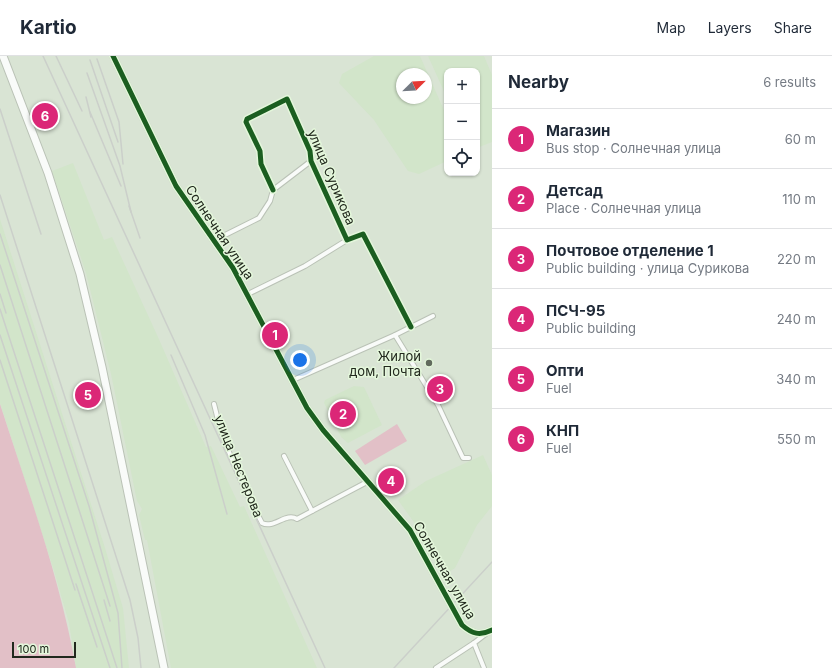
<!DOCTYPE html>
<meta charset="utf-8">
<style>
:root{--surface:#fff;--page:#f2f2f3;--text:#1f2937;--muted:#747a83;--line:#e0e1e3;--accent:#db2777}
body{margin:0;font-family:Inter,sans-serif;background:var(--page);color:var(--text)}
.controls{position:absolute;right:12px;top:12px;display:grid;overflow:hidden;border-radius:8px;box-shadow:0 1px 3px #0004}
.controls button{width:36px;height:36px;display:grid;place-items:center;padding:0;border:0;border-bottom:1px solid var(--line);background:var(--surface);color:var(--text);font:20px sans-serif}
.compass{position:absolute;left:396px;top:12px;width:36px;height:36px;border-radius:50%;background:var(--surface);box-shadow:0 1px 3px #0004;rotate:66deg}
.scale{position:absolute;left:12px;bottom:10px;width:64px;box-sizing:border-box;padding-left:4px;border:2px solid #21281d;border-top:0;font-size:11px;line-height:14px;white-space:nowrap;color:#21281d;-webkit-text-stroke:3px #e4f7db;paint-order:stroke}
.you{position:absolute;left:300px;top:304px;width:14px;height:14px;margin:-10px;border:3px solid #fff;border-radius:50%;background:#1a73e8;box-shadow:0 0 0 6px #1a73e833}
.badge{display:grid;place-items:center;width:26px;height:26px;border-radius:50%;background:var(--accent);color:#fff;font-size:13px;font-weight:700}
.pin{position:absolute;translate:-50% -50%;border:2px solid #fff;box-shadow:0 1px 4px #0006}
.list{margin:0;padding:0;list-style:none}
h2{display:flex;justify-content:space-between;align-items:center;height:52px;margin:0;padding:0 16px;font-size:17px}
h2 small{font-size:13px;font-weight:400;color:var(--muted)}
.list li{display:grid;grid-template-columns:26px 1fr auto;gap:12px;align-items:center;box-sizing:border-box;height:60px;padding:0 16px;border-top:1px solid var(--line)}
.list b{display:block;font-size:15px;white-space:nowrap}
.list p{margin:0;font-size:13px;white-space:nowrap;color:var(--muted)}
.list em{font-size:13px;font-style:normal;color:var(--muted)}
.icon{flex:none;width:22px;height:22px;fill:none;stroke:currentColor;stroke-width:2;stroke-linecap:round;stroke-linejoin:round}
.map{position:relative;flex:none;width:492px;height:612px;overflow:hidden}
header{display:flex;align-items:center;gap:24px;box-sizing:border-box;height:56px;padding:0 20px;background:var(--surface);border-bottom:1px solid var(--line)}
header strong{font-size:19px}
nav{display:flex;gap:22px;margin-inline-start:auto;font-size:14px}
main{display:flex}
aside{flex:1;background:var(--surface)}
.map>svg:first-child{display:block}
</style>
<header>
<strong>Kartio</strong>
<nav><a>Map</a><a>Layers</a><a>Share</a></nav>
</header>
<main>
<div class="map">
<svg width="492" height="612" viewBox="0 0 492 612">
<rect width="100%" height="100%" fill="#d9e4d4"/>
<!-- built -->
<g fill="#d2e5ca" fill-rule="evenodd">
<path d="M374,0H420L447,61V105L419,118L408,115L374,64L339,27L342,18ZM402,18H426V42H402Z"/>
<polygon points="428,0 484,0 492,19 492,86 477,92 477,15 447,15 447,42"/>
<polygon points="73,107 104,184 112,181 158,281 206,391 211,390 240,451 244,450 317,612 171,612 147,484 145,484 139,459 142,453 137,445 111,318 86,217 52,115"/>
<polygon points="0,163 105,492 123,552 129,612 76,612 69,567 54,515 0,347"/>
<polygon points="354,330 364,331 382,369 348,387 341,381 324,347 325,344"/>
<polygon points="483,399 492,419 492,450 477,469 455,512 444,519 426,483 398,444 426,425"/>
</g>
<!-- green -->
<g fill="#e2c0c7">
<path d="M0,348C28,435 60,522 76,612H0Z"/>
<polygon points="397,368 407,385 365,409 355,395"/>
</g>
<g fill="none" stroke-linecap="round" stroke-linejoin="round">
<defs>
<g id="street">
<polyline points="273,134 261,108 260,95 246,66 247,63 287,43 310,95 311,105 347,184 363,178 411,271"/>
<polyline points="215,184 259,162 270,145 273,134 311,105"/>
<polyline points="248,238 305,210 347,184"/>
<polyline points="395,279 438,349 463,402 469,402"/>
<polyline points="293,324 395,279 433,260"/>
<path d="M214,348C223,389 243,430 262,467C274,473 286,456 297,463L367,426"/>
<polyline points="284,400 312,455"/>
<polyline points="436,612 474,587"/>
<polyline points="484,612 474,587 487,577"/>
</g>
<path id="secondary" d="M113,0L176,130L233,212L307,352L323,374L410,474L462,569C472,578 480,580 492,574"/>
<polyline id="highway" points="3,0 48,117 80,218 102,311 164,612"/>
</defs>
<!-- street casing -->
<use href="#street" stroke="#bac2b6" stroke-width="6"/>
<!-- secondary casing -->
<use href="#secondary" stroke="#bac2b6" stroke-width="8"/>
<!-- highway casing -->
<use href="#highway" stroke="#bac2b6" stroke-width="9"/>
<!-- street -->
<use href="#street" stroke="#f9fbf9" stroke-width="4"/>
<!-- secondary -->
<use href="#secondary" stroke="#f9fbf9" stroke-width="5.5"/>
<!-- highway -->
<use href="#highway" stroke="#f9fbf9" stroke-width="7"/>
<!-- rail -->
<g stroke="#cbcfca" stroke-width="1.5">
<polyline points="43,0 325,612"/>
<polyline points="56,0 82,55"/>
<polyline points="97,3 119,66 123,108"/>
<polyline points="90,4 118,86"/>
<polyline points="87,17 120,110 131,156"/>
<polyline points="86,41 91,61"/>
<polyline points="0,53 41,178"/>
<polyline points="90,56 121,130"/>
<polyline points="0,139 130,544 138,582 141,612"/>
<polyline points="129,150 140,182"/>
<polyline points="0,178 89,450 118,557 122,612"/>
<polyline points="0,209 110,550"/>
<polyline points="0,238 6,257"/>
<polyline points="0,253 117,612"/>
<polyline points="0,279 110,612"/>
<polyline points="171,299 205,379 227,458"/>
<polyline points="0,304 75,534"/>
<polyline points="76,528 97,591"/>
<polyline points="104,544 110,565"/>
<polyline points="394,612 492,506"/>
</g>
<defs>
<g id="cycleway">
<path d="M113,0L176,130L233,212L307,352L323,374L410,474L462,569C472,578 480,580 492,574"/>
<polyline points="273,134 261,108 260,95 246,66 247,63 287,43 310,95 311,105 347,184 363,178 411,271"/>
</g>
</defs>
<!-- cycleway casing -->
<use href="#cycleway" stroke="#e4f7db" stroke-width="8"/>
<!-- cycleway -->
<use href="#cycleway" stroke="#1b5e20" stroke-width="5"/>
</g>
<!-- markers -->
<circle fill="#616a5d" stroke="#e4f7db" stroke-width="1.5" cx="429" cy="307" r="4"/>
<g text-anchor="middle" stroke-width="3" stroke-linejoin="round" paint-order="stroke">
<!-- street labels -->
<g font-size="13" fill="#21281d" stroke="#e4f7db">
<text transform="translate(332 121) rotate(67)" y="5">улица Сурикова</text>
<text transform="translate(220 176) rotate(56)" y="5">Солнечная улица</text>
<text transform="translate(239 410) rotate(68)" y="5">улица Нестерова</text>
<text transform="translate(445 514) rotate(60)" y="5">Солнечная улица</text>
</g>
<!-- poi labels -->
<g font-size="13" fill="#21281d" stroke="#e4f7db" text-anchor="end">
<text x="421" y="305">Жилой<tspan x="421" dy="15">дом, Почта</tspan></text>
</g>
</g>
</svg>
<div class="controls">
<button>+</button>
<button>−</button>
<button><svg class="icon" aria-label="locate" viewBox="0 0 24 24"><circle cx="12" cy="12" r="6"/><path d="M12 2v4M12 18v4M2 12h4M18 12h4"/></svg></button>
</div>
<svg class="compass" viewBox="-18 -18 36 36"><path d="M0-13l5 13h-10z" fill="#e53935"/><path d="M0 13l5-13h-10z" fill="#747a83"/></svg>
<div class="scale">100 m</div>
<div class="you"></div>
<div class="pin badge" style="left:275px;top:279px">1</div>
<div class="pin badge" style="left:343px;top:358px">2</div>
<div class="pin badge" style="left:440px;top:333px">3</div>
<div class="pin badge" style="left:391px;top:425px">4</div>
<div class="pin badge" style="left:88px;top:339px">5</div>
<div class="pin badge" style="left:45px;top:60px">6</div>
</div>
<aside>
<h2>Nearby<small>6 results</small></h2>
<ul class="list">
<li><span class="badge">1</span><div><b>Магазин</b><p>Bus stop · Солнечная улица</p></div><em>60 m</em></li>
<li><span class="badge">2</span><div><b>Детсад</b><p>Place · Солнечная улица</p></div><em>110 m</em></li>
<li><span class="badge">3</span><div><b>Почтовое отделение 1</b><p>Public building · улица Сурикова</p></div><em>220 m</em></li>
<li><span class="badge">4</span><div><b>ПСЧ-95</b><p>Public building</p></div><em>240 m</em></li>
<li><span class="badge">5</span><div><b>Опти</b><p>Fuel</p></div><em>340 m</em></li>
<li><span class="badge">6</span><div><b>КНП</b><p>Fuel</p></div><em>550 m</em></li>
</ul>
</aside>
</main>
